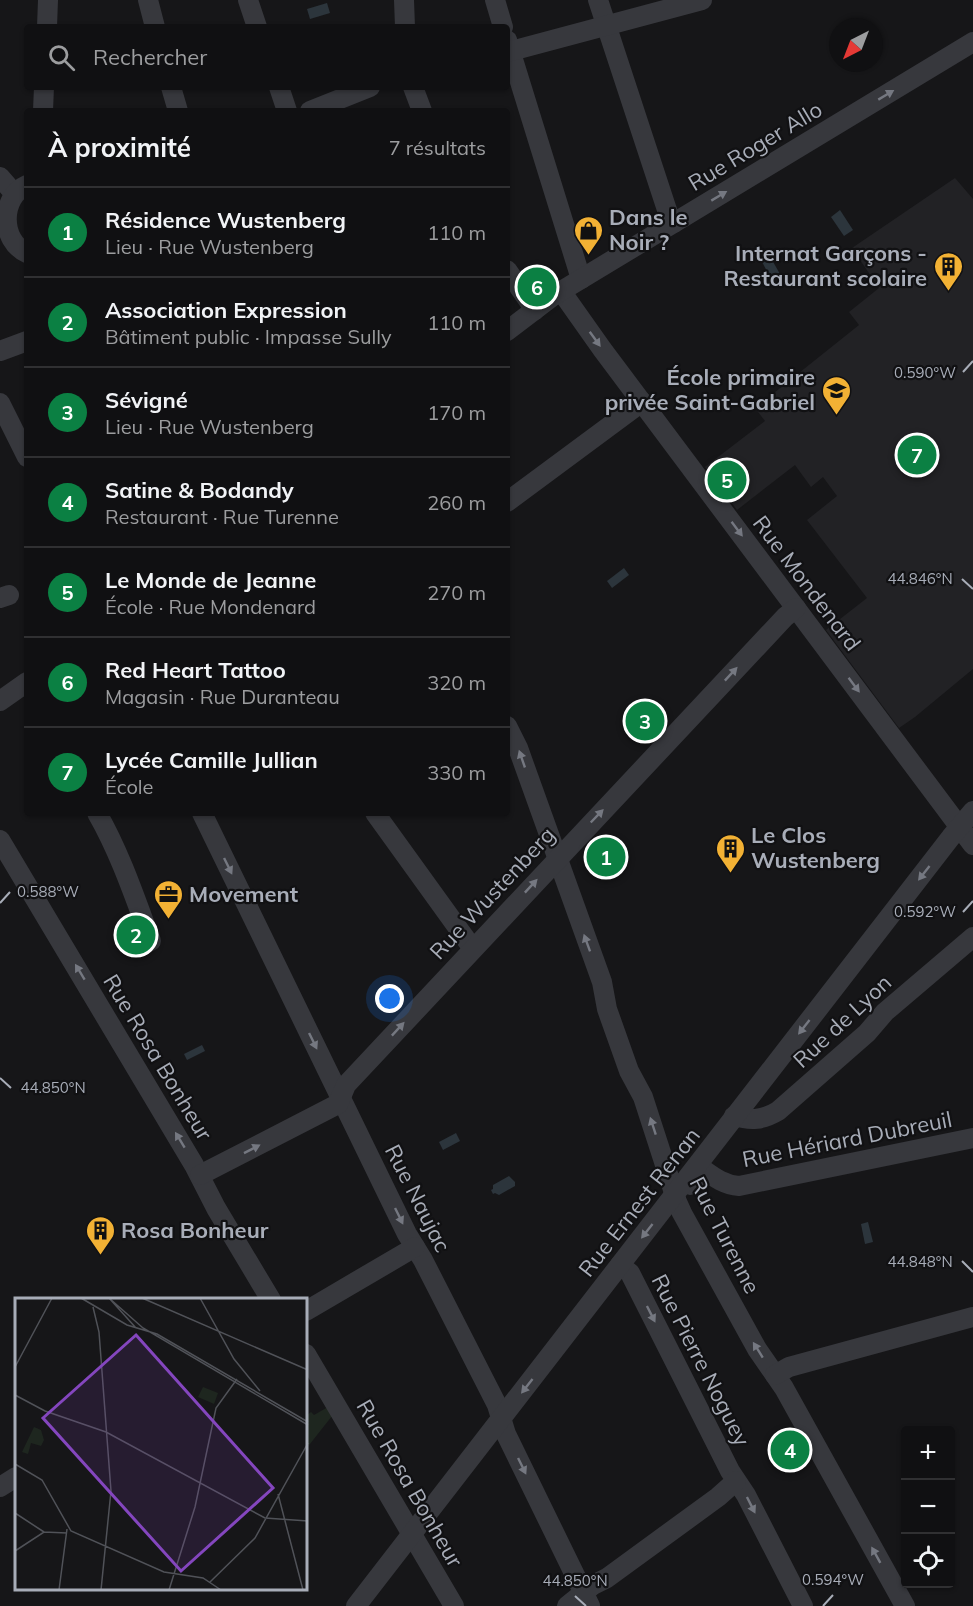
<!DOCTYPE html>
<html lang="fr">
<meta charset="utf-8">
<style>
:root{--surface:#101012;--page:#19191b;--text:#f1f3f6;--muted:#9c9d9f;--line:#303032;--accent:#0b8043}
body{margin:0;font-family:Mulish,sans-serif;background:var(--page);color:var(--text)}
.controls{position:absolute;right:18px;bottom:18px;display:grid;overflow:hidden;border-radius:6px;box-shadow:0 2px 4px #0004}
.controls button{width:54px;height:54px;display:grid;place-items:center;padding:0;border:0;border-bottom:2px solid var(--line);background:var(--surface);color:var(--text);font:30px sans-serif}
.compass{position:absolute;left:829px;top:18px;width:54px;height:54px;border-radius:50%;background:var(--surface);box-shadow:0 2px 4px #0004;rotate:222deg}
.you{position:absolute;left:390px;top:999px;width:21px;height:21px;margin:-15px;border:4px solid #fff;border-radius:50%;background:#1a73e8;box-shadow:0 0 0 9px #1a73e833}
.badge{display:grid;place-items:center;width:39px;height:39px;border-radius:50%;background:var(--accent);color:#fff;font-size:20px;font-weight:700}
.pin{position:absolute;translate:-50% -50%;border:3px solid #fff;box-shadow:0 2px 6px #0006}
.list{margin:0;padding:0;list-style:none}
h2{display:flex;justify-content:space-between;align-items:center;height:78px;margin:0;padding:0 24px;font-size:26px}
h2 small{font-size:20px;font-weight:400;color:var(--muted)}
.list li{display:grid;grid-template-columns:39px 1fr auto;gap:18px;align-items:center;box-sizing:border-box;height:90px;padding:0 24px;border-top:2px solid var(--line)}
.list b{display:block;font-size:22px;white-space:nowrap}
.list p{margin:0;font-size:20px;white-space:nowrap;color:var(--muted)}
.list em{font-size:20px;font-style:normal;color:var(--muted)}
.icon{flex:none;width:33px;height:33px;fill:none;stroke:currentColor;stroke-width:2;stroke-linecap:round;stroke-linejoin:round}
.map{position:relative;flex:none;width:973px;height:1606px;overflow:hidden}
.search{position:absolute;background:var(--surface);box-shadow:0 2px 4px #0004;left:24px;top:24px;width:486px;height:66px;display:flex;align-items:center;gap:15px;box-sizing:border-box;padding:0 21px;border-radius:6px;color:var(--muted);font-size:22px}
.panel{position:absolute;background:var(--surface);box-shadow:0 2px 4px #0004;left:24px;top:108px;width:486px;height:708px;border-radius:6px}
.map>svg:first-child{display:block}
</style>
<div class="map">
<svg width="973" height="1606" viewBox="0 0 973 1606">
<rect width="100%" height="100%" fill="#161618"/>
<!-- built -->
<polygon fill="#222225" points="955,178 973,199 973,669 915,717 899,728 826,630 867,598 807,520 837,496 823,477 811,487 795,465 737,510 705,467 765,421 755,408 859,325 849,312 879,288 852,248"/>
<!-- green -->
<polygon fill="#1e261f" points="328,1407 332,1416 306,1449 306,1416 311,1412 314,1415"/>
<!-- water -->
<g fill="#2c353c">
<polygon points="327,3 330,13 310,19 307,9"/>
<polygon points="840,210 853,230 844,236 831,217"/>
<polygon points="768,253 780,274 771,279 760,258"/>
<polygon points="624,568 629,575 612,588 607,581"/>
<polygon points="202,1045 205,1051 187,1060 184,1054"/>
<polygon points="456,1133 460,1141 443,1150 439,1142"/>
<polygon points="509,1176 515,1182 515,1186 499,1195 495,1193 493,1194 491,1190 493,1189 493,1185"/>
<polygon points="868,1222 873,1242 865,1244 861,1224"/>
</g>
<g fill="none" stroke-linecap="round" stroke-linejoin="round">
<!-- minor -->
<g stroke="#37383d" stroke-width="20">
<polyline points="148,0 155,27"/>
<polyline points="248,0 257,27"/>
<polyline points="404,0 405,27"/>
<polyline points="495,0 503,27"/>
<polyline points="598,0 668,213 674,223"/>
<polyline points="47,27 48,0"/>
<polyline points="507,40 581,279"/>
<polyline points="507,52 702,0"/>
<polyline points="171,87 178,111"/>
<polyline points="279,87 287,111"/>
<polyline points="413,87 422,111"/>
<polyline points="43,111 44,87"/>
<polyline points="310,111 370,87"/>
<polyline points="0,177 13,192"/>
<path d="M27,185C0,197 0,241 27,253"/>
<polyline points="507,270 535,310"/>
<polyline points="561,291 602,349 973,845"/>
<polyline points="507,331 553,296 973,42"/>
<polyline points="0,351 27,341"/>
<polyline points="0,403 27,457"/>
<polyline points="507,502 642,402"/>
<polyline points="0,598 9,595"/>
<polyline points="0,701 27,682"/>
<polyline points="507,726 518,748 602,982 607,1009 629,1071 643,1097 677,1202 682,1213 757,1349 784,1388 905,1606"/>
<path d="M97,813C120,853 135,898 151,941"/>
<polyline points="202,813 407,1234 423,1260 497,1405 506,1434 590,1606"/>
<polyline points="375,813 468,942 473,948"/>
<polyline points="0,840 194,1165 216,1208 271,1300"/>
<path d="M734,1116C751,1121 763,1120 778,1111L867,1033L885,1012L973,937"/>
<polyline points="200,1175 338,1104 346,1085 785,617 796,608"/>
<path d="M690,1185L704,1170C715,1178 725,1185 739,1186L973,1138"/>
<polyline points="620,1265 630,1273 730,1471 746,1495 803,1606"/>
<polyline points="306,1311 415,1247"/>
<polyline points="306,1354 454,1606"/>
<polyline points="775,1375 789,1367 973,1317"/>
<polyline points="0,1487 16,1477"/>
<polyline points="356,1606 951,837 973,811"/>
<polyline points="567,1606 593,1585 607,1578 718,1497 736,1481"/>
</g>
</g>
<!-- one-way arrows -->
<defs><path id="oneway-solid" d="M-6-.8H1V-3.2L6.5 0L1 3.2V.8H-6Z" transform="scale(1.5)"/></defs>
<g fill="#757881">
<use href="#oneway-solid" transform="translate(886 95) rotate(-31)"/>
<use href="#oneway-solid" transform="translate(719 196) rotate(-31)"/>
<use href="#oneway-solid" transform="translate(595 339) rotate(54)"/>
<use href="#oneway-solid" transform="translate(737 529) rotate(53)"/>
<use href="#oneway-solid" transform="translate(731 674) rotate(-47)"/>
<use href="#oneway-solid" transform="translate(854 685) rotate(53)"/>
<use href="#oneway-solid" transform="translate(522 759) rotate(-109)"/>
<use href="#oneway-solid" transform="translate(597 816) rotate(-46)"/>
<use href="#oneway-solid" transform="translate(228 866) rotate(64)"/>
<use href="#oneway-solid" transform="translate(924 873) rotate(128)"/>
<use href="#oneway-solid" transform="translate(531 886) rotate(-47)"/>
<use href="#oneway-solid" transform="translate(587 943) rotate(-110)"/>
<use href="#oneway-solid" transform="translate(80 972) rotate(-121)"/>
<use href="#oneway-solid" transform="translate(804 1027) rotate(128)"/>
<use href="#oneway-solid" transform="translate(398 1029) rotate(-47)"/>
<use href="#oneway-solid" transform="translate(313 1041) rotate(64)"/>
<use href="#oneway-solid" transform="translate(653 1126) rotate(-108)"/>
<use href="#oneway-solid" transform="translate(180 1140) rotate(-121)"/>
<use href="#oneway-solid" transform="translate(252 1149) rotate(-27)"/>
<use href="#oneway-solid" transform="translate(399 1216) rotate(64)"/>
<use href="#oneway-solid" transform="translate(647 1231) rotate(128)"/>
<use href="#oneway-solid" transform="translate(651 1314) rotate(63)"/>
<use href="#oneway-solid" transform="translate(758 1350) rotate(-122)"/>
<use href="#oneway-solid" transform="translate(527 1386) rotate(128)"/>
<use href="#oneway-solid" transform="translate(522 1466) rotate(64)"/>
<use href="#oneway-solid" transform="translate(751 1505) rotate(63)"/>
<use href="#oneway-solid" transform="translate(876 1555) rotate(-119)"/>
</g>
<!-- ticks -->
<path fill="none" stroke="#a8adb8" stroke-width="2" d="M963,372L973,361M962,579L973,589M0,903L10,892M963,912L973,901M0,1078L11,1088M962,1261L973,1272M575,1596L586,1606M823,1606L833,1595"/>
<!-- icons -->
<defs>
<symbol id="shop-pin" viewBox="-11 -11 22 30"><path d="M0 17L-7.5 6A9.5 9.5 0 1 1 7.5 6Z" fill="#f2b134" stroke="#111113"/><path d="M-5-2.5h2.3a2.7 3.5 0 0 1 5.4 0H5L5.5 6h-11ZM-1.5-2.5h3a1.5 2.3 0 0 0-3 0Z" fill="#111"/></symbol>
<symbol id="building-pin" viewBox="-11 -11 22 30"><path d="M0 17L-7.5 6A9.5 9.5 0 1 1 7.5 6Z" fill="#f2b134" stroke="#111113"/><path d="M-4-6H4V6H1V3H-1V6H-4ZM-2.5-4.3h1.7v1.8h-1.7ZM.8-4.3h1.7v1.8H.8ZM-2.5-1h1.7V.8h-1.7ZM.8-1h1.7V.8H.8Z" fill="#111"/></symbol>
<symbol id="school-pin" viewBox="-11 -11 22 30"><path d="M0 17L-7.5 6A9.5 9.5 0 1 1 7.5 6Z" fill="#f2b134" stroke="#111113"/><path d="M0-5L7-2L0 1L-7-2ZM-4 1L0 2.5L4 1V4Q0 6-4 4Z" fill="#111"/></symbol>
<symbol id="office-pin" viewBox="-11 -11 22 30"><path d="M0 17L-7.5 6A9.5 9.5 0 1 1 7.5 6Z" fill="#f2b134" stroke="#111113"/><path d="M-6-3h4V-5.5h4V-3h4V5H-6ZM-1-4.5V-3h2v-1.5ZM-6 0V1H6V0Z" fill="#111"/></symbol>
</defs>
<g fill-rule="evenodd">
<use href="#shop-pin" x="572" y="214" width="33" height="45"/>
<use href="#building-pin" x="932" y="250" width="33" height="45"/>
<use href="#school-pin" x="820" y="374" width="33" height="45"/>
<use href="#building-pin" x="714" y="832" width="33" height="45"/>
<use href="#office-pin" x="152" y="878" width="33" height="45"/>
<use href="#building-pin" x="84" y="1214" width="33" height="45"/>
</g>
<g text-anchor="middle" stroke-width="4.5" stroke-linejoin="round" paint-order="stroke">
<!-- street labels -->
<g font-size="22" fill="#a8adb8" stroke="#111113">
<text transform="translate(755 146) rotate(-31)" y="8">Rue Roger Allo</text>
<text transform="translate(807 583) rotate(53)" y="8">Rue Mondenard</text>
<text transform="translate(492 893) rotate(-47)" y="8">Rue Wustenberg</text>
<text transform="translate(842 1021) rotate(-43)" y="8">Rue de Lyon</text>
<text transform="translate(158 1057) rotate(59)" y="8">Rue Rosa Bonheur</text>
<text transform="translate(847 1139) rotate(-11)" y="8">Rue Hériard Dubreuil</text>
<text transform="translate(418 1198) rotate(63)" y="8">Rue Naujac</text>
<text transform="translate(639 1202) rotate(-52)" y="8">Rue Ernest Renan</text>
<text transform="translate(725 1235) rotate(63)" y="8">Rue Turenne</text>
<text transform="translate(701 1360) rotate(63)" y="8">Rue Pierre Noguey</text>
<text transform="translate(410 1483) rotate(60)" y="8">Rue Rosa Bonheur</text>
</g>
<!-- poi labels -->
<g font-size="22" font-weight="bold" fill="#a8adb8" stroke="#111113" text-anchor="start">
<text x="609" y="225">Dans le<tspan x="609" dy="25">Noir ?</tspan></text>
<text x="927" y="261" text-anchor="end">Internat Garçons -<tspan x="927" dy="25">Restaurant scolaire</tspan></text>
<text x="815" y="385" text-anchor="end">École primaire<tspan x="815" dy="25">privée Saint-Gabriel</tspan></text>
<text x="751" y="843">Le Clos<tspan x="751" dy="25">Wustenberg</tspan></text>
<text x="189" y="902">Movement</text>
<text x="121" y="1238">Rosa Bonheur</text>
</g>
</g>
<!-- overview -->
<g transform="translate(15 1298)">
<rect width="292" height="292" fill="#161618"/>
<path d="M188,89L203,95L199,106L183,99ZM19,129L26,132L29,142L26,148L16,145L13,156L7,154Z" fill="#1e261f"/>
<path fill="none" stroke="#505258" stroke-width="1.5" d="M66,0L112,27L142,36L293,124M94,0L121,30M94,0L128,30L293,127M127,0L293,72M185,0L219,61L245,93M78,9L84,34L96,193L86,292M0,69L37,0M0,97L30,113L91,134L250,220L293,223M0,166L27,182L56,233L149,274L188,280L206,292M263,196L288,292M0,215L29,234M0,253L29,234L52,235M195,284L240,240L293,145M44,292L52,231M154,292L180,209L201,110L222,81"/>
<path fill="#8446be" fill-opacity="0.15" stroke="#8446be" stroke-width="3" d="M121,37L258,190L166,273L28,120Z"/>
<rect width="292" height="292" fill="none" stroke="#a8adb8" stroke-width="3"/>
</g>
<g font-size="15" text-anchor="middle" fill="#a8adb8" stroke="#111113" stroke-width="4.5" stroke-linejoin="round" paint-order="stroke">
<text x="925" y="378">0.590°W</text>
<text x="920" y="584">44.846°N</text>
<text x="48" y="897">0.588°W</text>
<text x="925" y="917">0.592°W</text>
<text x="53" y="1093">44.850°N</text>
<text x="920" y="1267">44.848°N</text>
<text x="833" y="1585">0.594°W</text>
<text x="575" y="1586">44.850°N</text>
</g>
</svg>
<div class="controls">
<button>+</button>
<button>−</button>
<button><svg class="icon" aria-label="locate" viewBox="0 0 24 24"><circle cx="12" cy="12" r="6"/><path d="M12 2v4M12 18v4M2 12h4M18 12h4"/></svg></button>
</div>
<svg class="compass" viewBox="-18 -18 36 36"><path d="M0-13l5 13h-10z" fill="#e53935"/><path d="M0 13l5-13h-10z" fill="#9c9d9f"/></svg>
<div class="you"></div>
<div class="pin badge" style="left:606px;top:857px">1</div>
<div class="pin badge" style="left:136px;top:935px">2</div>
<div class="pin badge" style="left:645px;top:721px">3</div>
<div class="pin badge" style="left:790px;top:1450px">4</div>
<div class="pin badge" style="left:727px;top:480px">5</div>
<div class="pin badge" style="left:537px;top:287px">6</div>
<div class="pin badge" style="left:917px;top:455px">7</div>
<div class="search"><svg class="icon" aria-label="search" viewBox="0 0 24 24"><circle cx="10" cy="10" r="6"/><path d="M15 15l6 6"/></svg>Rechercher</div>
<section class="panel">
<h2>À proximité<small>7 résultats</small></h2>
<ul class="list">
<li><span class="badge">1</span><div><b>Résidence Wustenberg</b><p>Lieu · Rue Wustenberg</p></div><em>110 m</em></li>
<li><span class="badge">2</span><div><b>Association Expression</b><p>Bâtiment public · Impasse Sully</p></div><em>110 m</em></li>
<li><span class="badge">3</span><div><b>Sévigné</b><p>Lieu · Rue Wustenberg</p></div><em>170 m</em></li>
<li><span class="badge">4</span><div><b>Satine &amp; Bodandy</b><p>Restaurant · Rue Turenne</p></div><em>260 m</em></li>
<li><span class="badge">5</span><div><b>Le Monde de Jeanne</b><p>École · Rue Mondenard</p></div><em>270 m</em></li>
<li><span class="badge">6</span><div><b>Red Heart Tattoo</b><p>Magasin · Rue Duranteau</p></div><em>320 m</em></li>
<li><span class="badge">7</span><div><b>Lycée Camille Jullian</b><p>École</p></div><em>330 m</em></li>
</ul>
</section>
</div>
